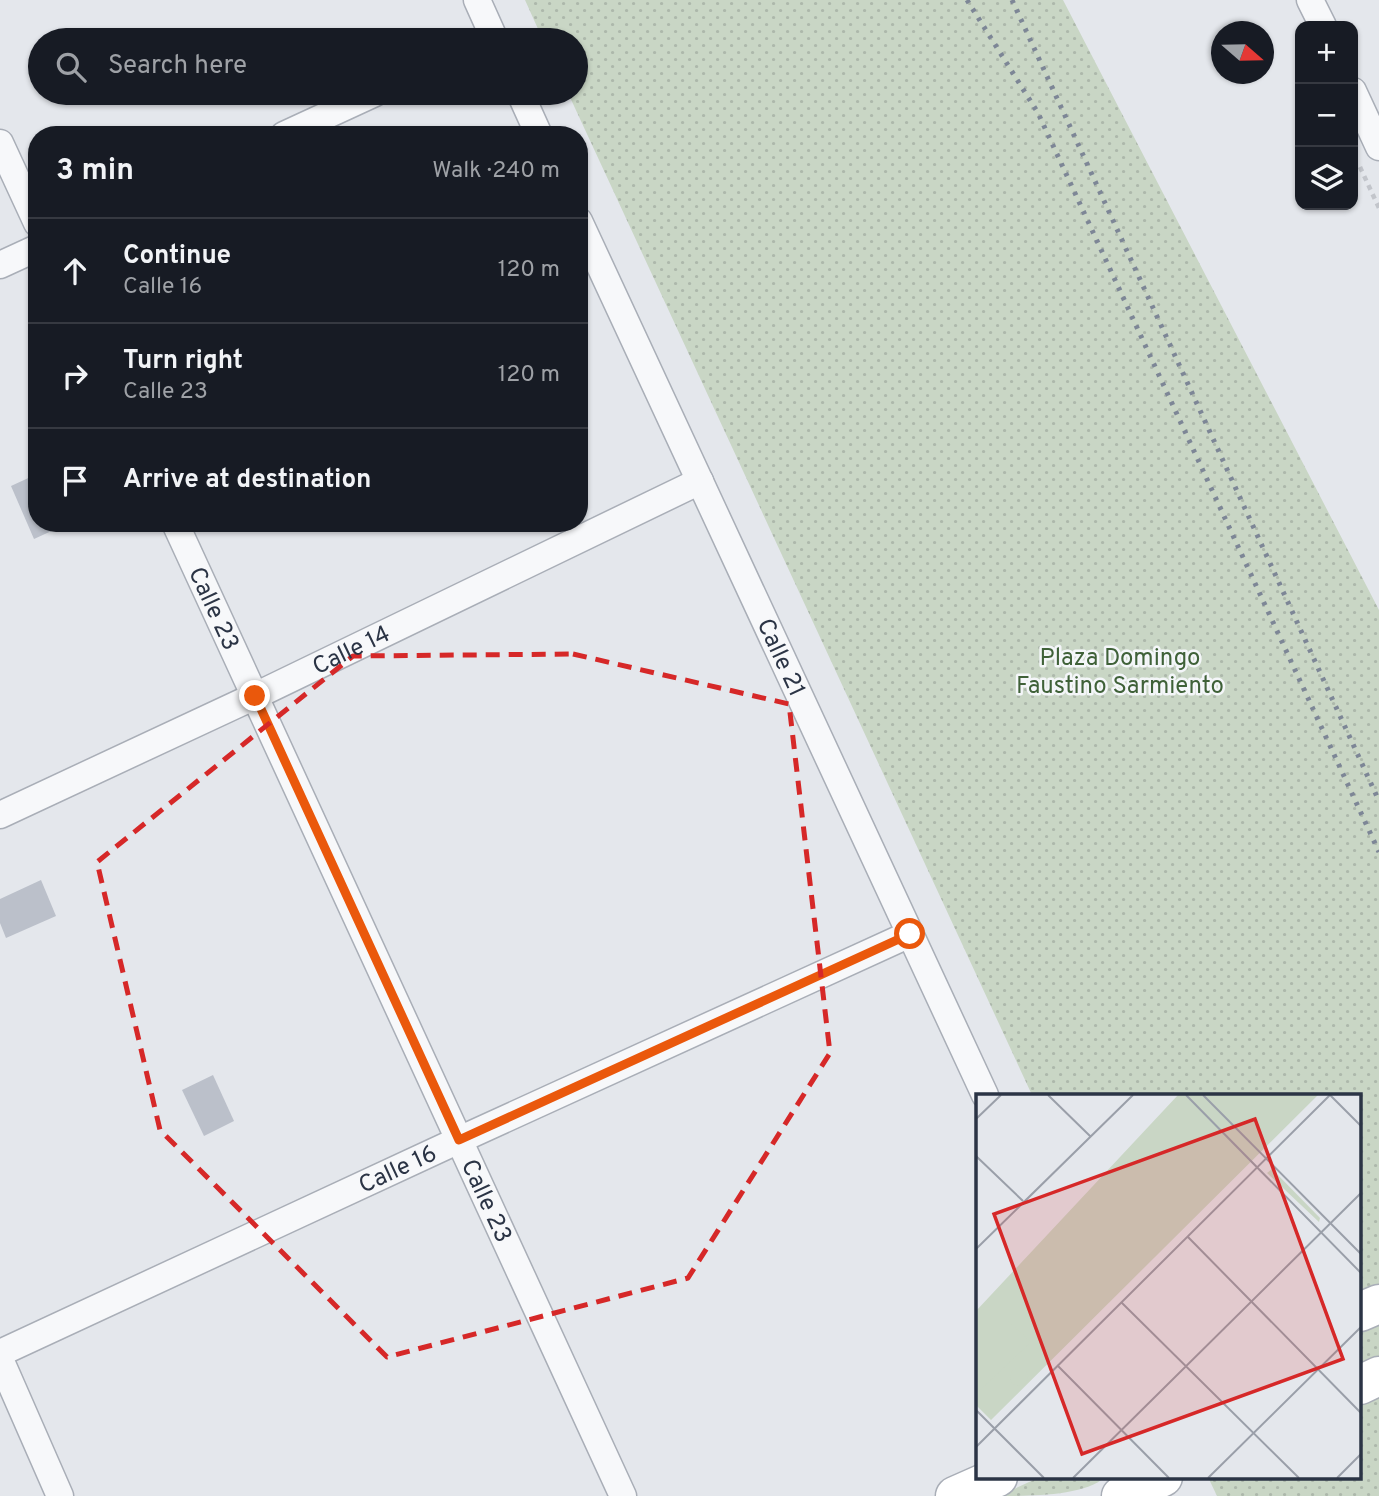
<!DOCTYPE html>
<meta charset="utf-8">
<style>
:root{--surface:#171b24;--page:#242831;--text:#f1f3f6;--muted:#9ea1a6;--line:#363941}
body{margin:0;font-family:Overpass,sans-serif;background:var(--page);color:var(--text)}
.controls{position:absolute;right:21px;top:21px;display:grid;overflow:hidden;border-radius:14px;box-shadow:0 2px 5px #0004}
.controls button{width:63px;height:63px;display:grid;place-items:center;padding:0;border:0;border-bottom:2px solid var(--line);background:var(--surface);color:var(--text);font:35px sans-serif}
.compass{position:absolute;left:1211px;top:21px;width:63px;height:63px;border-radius:50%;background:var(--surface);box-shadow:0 2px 5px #0004;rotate:110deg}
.stop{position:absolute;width:21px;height:21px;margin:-16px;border:5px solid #ea580c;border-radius:50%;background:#fff}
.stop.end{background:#ea580c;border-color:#fff;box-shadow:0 2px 7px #0008}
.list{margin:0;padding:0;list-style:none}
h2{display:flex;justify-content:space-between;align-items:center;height:91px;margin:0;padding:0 28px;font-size:30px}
h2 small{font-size:23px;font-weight:400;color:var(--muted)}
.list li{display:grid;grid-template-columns:46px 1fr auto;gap:21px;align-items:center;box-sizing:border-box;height:105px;padding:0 28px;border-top:2px solid var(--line)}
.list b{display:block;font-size:26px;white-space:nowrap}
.list p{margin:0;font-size:23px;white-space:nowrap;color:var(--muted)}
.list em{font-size:23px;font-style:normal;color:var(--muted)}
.icon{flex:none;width:38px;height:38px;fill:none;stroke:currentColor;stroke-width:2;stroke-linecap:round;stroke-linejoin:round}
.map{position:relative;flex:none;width:1379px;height:1496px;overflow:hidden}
.search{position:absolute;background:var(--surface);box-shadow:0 2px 5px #0004;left:28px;top:28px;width:560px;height:77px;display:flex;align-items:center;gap:18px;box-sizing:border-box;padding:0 24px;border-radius:38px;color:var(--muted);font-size:26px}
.panel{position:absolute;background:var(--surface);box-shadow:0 2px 5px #0004;left:28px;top:126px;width:560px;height:406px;border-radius:28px}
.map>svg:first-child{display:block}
</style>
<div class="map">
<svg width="1379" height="1496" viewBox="0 0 1379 1496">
<defs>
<pattern id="park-dots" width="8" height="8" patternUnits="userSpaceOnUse" patternTransform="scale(1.75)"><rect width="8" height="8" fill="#c9d6c5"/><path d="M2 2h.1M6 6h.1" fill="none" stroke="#adb8ab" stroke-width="1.8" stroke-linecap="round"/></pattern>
</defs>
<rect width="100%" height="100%" fill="#e4e7ec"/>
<!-- park -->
<g fill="url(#park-dots)">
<polygon points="525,0 1063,0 1379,610 1379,1496 1217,1496 1208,1477 1360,1477 1360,1095 1032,1095 568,93 576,93 576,40 543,40"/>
<path d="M1040,1477H1105C1086,1496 1029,1496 999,1496Z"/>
</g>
<!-- building -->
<g fill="#bbc0ca">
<polygon points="37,474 37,523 69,523 34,539 11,486"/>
<polygon points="41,880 56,916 6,938 0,923 0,899"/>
<polygon points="213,1075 234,1121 204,1136 182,1090"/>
</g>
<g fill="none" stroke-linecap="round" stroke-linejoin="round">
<defs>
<g id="minor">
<polyline points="477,0 495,40"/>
<polyline points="1310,0 1323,26"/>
<polyline points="1353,91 1379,147"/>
<polyline points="520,93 539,135"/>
<polyline points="284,135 375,93"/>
<polyline points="0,143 37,223"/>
<path id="s1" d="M579,221L985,1095"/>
<polyline points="0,265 37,248"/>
<path id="s2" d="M175,523L623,1496"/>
<path id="s3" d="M0,815L255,696L700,481"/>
<path id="s4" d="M0,1353L459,1140L910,934"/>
<polyline points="0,1359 60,1496"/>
</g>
<g id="secondary">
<polyline points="1360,1312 1379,1304"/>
<polyline points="1360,1385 1379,1376"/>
<polyline points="955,1496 998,1477"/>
<polyline points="1121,1496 1163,1477"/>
</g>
</defs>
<!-- minor casing -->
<use href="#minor" stroke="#a9aeb7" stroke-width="29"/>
<!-- secondary casing -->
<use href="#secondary" stroke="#a9aeb7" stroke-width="41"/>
<!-- path -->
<g stroke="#c2c5cb" stroke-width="4.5" stroke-dasharray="5 5" stroke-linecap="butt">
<polyline points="1360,167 1379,208"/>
<polyline points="579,185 585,197"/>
</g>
<!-- minor -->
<use href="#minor" stroke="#f7f8fa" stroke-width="26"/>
<!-- secondary -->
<use href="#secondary" stroke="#fff" stroke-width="38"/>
<!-- rail -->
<g stroke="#7d8696" stroke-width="5" stroke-dasharray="3.5 7" stroke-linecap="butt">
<polyline points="967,0 1038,113 1379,852"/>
<polyline points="1012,0 1379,801"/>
</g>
</g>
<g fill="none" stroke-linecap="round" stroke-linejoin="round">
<!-- route -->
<polyline stroke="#ea580c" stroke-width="9" points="255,696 459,1140 910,934"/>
</g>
<!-- marked area -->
<path fill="none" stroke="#d62828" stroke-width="5" stroke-dasharray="14 9" stroke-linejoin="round" d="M573,654L789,704L830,1053L688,1278L387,1357L160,1130L97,862L353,656Z"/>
<g text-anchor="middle" stroke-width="5" stroke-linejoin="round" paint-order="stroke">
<!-- street labels -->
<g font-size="24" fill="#2b3445" stroke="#f4f6f9">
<text dy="8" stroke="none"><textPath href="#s2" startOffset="94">Calle 23</textPath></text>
<text dy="8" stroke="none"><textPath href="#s3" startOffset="388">Calle 14</textPath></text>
<text dy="8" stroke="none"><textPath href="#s1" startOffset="481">Calle 21</textPath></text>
<text dy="8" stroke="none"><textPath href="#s4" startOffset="438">Calle 16</textPath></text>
<text dy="8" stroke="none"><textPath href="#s2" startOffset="746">Calle 23</textPath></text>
</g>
<!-- park labels -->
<g font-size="24" fill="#3f6138" stroke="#f4f6f9">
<text x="1120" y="665">Plaza Domingo<tspan x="1120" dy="28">Faustino Sarmiento</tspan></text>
</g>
</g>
<!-- overview -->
<g transform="translate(976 1094)">
<rect width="385" height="385" fill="#e4e7ec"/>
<path d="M202,1H342L15,326L0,311V217ZM296,75L344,124L343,128L291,79Z" fill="#c9d6c5"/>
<path d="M32,227L55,248L0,300V259ZM34 283a9 9 0 1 1 18 0a9 9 0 1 1-18 0Z" fill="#c9d6c5"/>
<path fill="none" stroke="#9a9fa9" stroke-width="2" d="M72,1L114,42M210,1L385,179M227,1L385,160M354,1L385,32M0,25L25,1M0,62L47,107M211,142L385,319M0,155L157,1M145,208L323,384M81,271L193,384M0,316L68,384M0,353L354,1M97,384L385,99M232,384L385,233M361,384L385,360"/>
<path fill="#d62828" fill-opacity="0.15" stroke="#d62828" stroke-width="3.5" d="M279,25L367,265L106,360L18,120Z"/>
<rect width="385" height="385" fill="none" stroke="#2b3445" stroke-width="3.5"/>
</g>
</svg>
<div class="controls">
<button>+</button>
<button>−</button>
<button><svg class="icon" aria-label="layers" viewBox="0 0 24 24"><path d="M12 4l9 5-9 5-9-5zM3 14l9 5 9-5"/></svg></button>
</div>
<svg class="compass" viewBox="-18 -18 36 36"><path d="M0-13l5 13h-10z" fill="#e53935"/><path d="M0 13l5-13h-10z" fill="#9ea1a6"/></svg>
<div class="stop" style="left:910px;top:934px"></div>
<div class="stop end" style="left:255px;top:696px"></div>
<div class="search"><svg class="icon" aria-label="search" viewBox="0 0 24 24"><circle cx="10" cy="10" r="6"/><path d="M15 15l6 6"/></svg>Search here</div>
<section class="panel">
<h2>3 min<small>Walk · 240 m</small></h2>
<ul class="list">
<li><svg class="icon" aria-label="ahead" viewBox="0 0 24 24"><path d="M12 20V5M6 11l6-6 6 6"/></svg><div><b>Continue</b><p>Calle 16</p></div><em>120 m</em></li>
<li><svg class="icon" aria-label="right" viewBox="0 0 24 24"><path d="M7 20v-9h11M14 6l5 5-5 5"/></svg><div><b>Turn right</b><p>Calle 23</p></div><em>120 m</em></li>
<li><svg class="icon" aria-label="arrive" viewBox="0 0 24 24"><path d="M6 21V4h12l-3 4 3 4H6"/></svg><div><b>Arrive at destination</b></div></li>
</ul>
</section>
</div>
